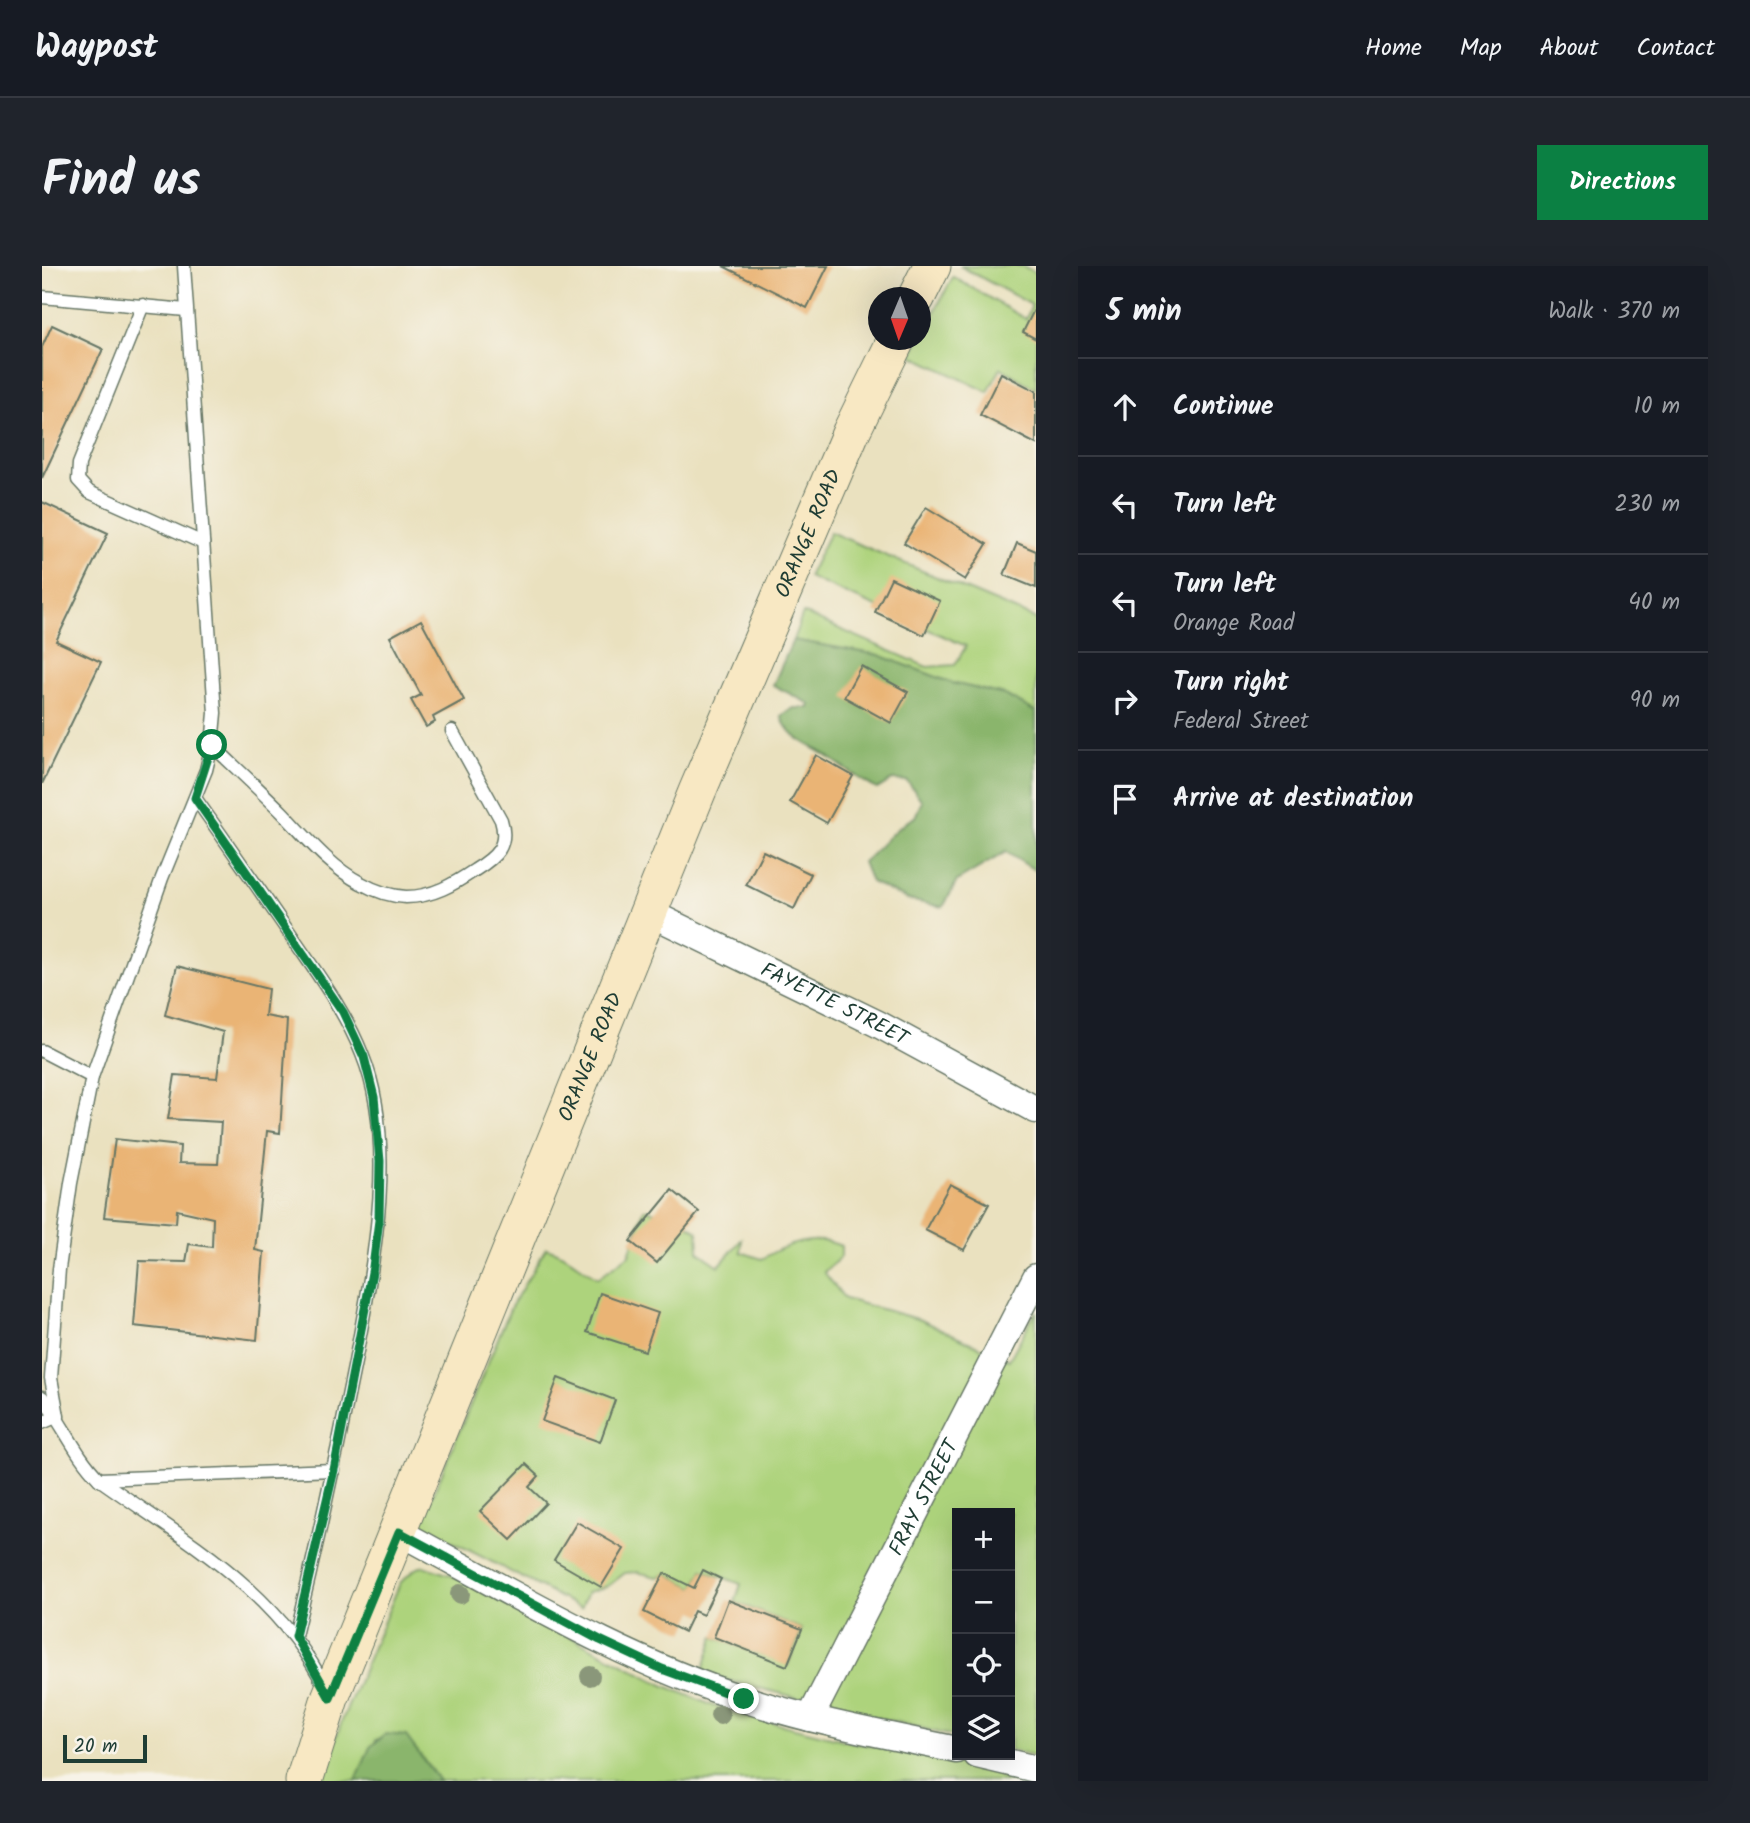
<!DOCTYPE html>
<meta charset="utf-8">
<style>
:root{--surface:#171b24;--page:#20242c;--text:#f1f3f6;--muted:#9ea1a6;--line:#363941;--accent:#0b8043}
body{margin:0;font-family:Kalam,sans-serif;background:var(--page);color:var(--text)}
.controls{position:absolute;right:21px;bottom:21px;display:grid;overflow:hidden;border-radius:0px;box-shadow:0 7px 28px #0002}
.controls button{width:63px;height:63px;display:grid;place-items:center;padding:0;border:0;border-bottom:2px solid var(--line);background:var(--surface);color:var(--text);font:35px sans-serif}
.compass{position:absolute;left:826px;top:21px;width:63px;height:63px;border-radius:50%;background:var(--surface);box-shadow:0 7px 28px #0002;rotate:182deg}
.scale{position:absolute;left:21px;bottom:18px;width:84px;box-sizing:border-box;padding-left:7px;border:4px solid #1f3d34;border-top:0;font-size:19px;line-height:24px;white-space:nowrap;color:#1f3d34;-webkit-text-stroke:5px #f7f3e8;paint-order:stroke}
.stop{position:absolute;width:21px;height:21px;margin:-16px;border:5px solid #0b8043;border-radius:50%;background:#fff}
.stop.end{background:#0b8043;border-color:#fff;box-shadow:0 2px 7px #0008}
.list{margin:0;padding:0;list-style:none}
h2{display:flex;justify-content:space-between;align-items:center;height:91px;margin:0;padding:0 28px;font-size:30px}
h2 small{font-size:23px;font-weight:400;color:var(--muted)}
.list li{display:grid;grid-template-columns:46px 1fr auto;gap:21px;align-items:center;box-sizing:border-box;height:98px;padding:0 28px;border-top:2px solid var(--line)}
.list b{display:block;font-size:26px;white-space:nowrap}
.list p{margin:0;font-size:23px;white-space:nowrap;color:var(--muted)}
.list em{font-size:23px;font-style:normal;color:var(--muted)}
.icon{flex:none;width:38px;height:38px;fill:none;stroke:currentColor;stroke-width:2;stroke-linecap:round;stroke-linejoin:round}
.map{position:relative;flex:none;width:994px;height:1515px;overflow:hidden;border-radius:0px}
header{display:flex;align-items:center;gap:42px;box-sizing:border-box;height:98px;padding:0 35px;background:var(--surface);border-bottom:2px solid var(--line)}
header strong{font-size:33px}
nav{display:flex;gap:38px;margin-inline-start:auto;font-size:24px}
.intro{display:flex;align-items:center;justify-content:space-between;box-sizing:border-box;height:168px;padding:0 42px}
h1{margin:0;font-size:49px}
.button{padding:18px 32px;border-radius:0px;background:var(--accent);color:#fff;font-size:24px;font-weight:700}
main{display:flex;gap:42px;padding:0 42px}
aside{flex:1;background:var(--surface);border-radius:0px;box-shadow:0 7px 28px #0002}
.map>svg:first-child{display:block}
</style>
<header>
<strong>Waypost</strong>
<nav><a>Home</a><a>Map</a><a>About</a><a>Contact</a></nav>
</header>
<div class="intro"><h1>Find us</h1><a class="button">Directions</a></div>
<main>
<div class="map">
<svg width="994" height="1515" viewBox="0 0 994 1515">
<rect width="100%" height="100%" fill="#f7f3e8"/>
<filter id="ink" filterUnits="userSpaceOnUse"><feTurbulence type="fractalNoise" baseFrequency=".0143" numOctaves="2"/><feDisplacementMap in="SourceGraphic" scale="14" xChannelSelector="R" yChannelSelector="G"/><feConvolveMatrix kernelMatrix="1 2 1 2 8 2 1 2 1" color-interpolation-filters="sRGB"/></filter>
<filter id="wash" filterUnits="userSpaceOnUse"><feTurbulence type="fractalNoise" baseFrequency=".00686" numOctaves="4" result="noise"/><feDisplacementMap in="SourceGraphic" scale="28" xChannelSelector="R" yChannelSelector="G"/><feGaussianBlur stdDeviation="1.57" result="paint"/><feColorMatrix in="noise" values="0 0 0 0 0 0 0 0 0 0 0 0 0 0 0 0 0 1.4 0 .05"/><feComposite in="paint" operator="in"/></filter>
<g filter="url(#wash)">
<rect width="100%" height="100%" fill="#eae1bf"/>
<!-- green -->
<g fill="#add37c" stroke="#668858" stroke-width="2">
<polygon points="918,0 981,0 994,7 994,123 959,102 946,126 869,89 911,11 984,53 990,39"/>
<polygon points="788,266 994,353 994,446 963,429 910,417 837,389 751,374 761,347 885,401 913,399 924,380 766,311"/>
<path d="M602,943L633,951L656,965L657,986L677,1000L700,973L699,986L720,993C743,978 773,968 799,980V991L782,1006L803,1033L879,1054L967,1094L994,1045V1491L968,1484V1247H915V1471L660,1408L672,1371L746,1399L760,1363L693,1336L699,1318L661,1304L652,1322L625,1308L615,1311L595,1306L583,1307L566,1320L546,1326L539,1342L415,1278L377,1262L469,1041L504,982C525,987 538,1002 556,1012L587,989Z"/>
<path d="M381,1300L414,1311L621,1419L684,1445L805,1475L962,1505L994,1515H397C380,1493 365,1457 334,1474L314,1515H279L301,1452L358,1317L373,1303Z"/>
</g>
<!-- forest -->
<g fill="#8ab56c" stroke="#547950" stroke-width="2">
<path d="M751,374L837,389L910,417L963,429L994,446V605L964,586L915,615L901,641L867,634L829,616L821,596C840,580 852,561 873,551L880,535L865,515L850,514L835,523C818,514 804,503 788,492C768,477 748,475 739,450L752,442H767L768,438L731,419Z"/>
<polygon points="344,1468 364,1470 397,1515 314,1515 328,1481"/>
</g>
<g id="blocks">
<!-- building -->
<g fill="#eab474">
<polygon points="681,0 786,0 765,42"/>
<polygon points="994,40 994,73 981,66"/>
<polygon points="10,59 61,83 0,212 0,81"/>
<polygon points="959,107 994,125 994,178 938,149"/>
<polygon points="0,236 66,267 14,375 59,396 0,518"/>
<polygon points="884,241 945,278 923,314 862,277"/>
<polygon points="975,277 994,285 994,322 962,309"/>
<polygon points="849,312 898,335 882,369 833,346"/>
<polygon points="379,354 422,434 391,451 393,456 384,461 369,434 379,429 348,371"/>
<polygon points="819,400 866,426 849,457 802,431"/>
<polygon points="774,489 811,510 785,557 748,536"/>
<polygon points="721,585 769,608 752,643 704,619"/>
<polygon points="135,700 226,723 223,750 245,754 238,867 225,865 213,984 222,986 215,1074 92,1060 97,995 144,996 147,978 170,981 171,952 135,944 134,957 62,951 73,873 138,880 137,897 176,898 179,856 126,853 133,809 175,812 181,766 123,749"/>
<polygon points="908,918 947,938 922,984 883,964"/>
<polygon points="630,924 657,946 615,997 588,975"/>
<polygon points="558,1027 616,1047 603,1085 545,1066"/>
<polygon points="516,1112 573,1134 558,1176 500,1155"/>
<polygon points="484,1198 497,1210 487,1221 504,1237 469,1274 438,1245"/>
<polygon points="535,1256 582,1283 559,1321 512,1294"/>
<polygon points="661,1304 679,1313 661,1349 652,1345 642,1366 602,1346 622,1307 652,1322"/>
<polygon points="686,1334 760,1363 745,1400 672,1371"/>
</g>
</g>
</g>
<g filter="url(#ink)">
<use href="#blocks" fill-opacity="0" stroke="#667665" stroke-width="2"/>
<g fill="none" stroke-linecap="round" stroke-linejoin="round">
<defs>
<g id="service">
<path d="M142,0L173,447L170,479C193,501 217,523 240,546C263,570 288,601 319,617C333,625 348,630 364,631C391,631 412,618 433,604C454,591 467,580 459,554L410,465"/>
<polyline points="0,31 144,44"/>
<polyline points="101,39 37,198 36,214 47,226 161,277"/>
<path d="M153,532C186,578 218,625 250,671C276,709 303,745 320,788C357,878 330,1004 313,1096C295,1188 275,1279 253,1370"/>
<polyline points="0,785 50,811"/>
<path d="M0,1131C21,1158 33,1189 57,1213C144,1275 237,1325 285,1425"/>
<polyline points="0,1157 16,1150 9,1112 17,1003 29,917 50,811 120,612 164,504 170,479"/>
<polyline points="57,1213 292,1204"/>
</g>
<g id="minor">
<path id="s1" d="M606,646L836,758L994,844"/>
<path d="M357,1266C469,1326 580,1394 702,1433C772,1456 844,1469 915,1484"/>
<path id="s2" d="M768,1452L994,1011"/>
<polyline points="935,1489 994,1503"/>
</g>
<g id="secondary">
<polyline points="874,32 890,0"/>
<path id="s3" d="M262,1515L288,1432L655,526L809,166L854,74"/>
</g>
</defs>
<!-- service casing -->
<use href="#service" stroke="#667665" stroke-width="15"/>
<!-- minor casing -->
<use href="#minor" stroke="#667665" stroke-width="29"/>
<!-- secondary casing -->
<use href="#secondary" stroke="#667665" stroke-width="39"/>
<!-- service -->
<use href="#service" stroke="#fff" stroke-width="12"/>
<!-- minor -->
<use href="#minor" stroke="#fff" stroke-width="26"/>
<!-- secondary -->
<use href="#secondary" stroke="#f8e8c3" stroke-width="37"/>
</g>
<!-- trees -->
<g fill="#8a977a">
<circle cx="418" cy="1328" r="10"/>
<circle cx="548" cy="1410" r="10"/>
<circle cx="678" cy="1449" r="10"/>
</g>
</g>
<g fill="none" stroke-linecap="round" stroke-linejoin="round" filter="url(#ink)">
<!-- route -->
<polyline stroke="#0b8043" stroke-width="9" points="170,479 153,532 301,746 322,791 332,831 338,895 337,954 331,1001 292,1204 253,1370 288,1432 357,1266 558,1374 620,1403 702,1433"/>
</g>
<g text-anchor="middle" stroke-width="6" stroke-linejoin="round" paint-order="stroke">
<!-- street labels -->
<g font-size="21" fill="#1f3d34" stroke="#f7f3e8">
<text dy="7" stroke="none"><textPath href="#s3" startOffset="1346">ORANGE ROAD</textPath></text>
<text dy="7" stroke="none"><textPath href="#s1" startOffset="208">FAYETTE STREET</textPath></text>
<text dy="7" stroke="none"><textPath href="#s3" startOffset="779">ORANGE ROAD</textPath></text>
<text dy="7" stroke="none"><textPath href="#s2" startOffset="248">FRAY STREET</textPath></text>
</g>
</g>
</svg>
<div class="controls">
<button>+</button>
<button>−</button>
<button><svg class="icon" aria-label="locate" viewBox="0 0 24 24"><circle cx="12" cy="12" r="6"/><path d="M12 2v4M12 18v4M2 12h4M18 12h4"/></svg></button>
<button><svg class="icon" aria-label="layers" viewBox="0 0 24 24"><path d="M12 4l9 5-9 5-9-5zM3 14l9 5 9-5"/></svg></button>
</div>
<svg class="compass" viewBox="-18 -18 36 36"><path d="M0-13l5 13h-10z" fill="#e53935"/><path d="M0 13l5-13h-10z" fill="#9ea1a6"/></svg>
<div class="scale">20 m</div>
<div class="stop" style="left:170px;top:479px"></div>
<div class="stop end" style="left:702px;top:1433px"></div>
</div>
<aside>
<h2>5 min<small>Walk · 370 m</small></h2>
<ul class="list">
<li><svg class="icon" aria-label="ahead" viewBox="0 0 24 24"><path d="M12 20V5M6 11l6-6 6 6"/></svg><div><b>Continue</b></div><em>10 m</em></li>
<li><svg class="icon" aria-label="left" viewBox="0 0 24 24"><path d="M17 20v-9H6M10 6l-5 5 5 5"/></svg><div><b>Turn left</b></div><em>230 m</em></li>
<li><svg class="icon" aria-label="left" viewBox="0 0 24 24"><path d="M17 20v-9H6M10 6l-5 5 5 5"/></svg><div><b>Turn left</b><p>Orange Road</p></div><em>40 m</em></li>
<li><svg class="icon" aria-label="right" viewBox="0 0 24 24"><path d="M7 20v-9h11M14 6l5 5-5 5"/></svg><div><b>Turn right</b><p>Federal Street</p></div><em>90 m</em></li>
<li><svg class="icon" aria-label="arrive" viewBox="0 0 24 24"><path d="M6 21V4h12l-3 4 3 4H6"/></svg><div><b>Arrive at destination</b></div></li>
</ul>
</aside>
</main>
